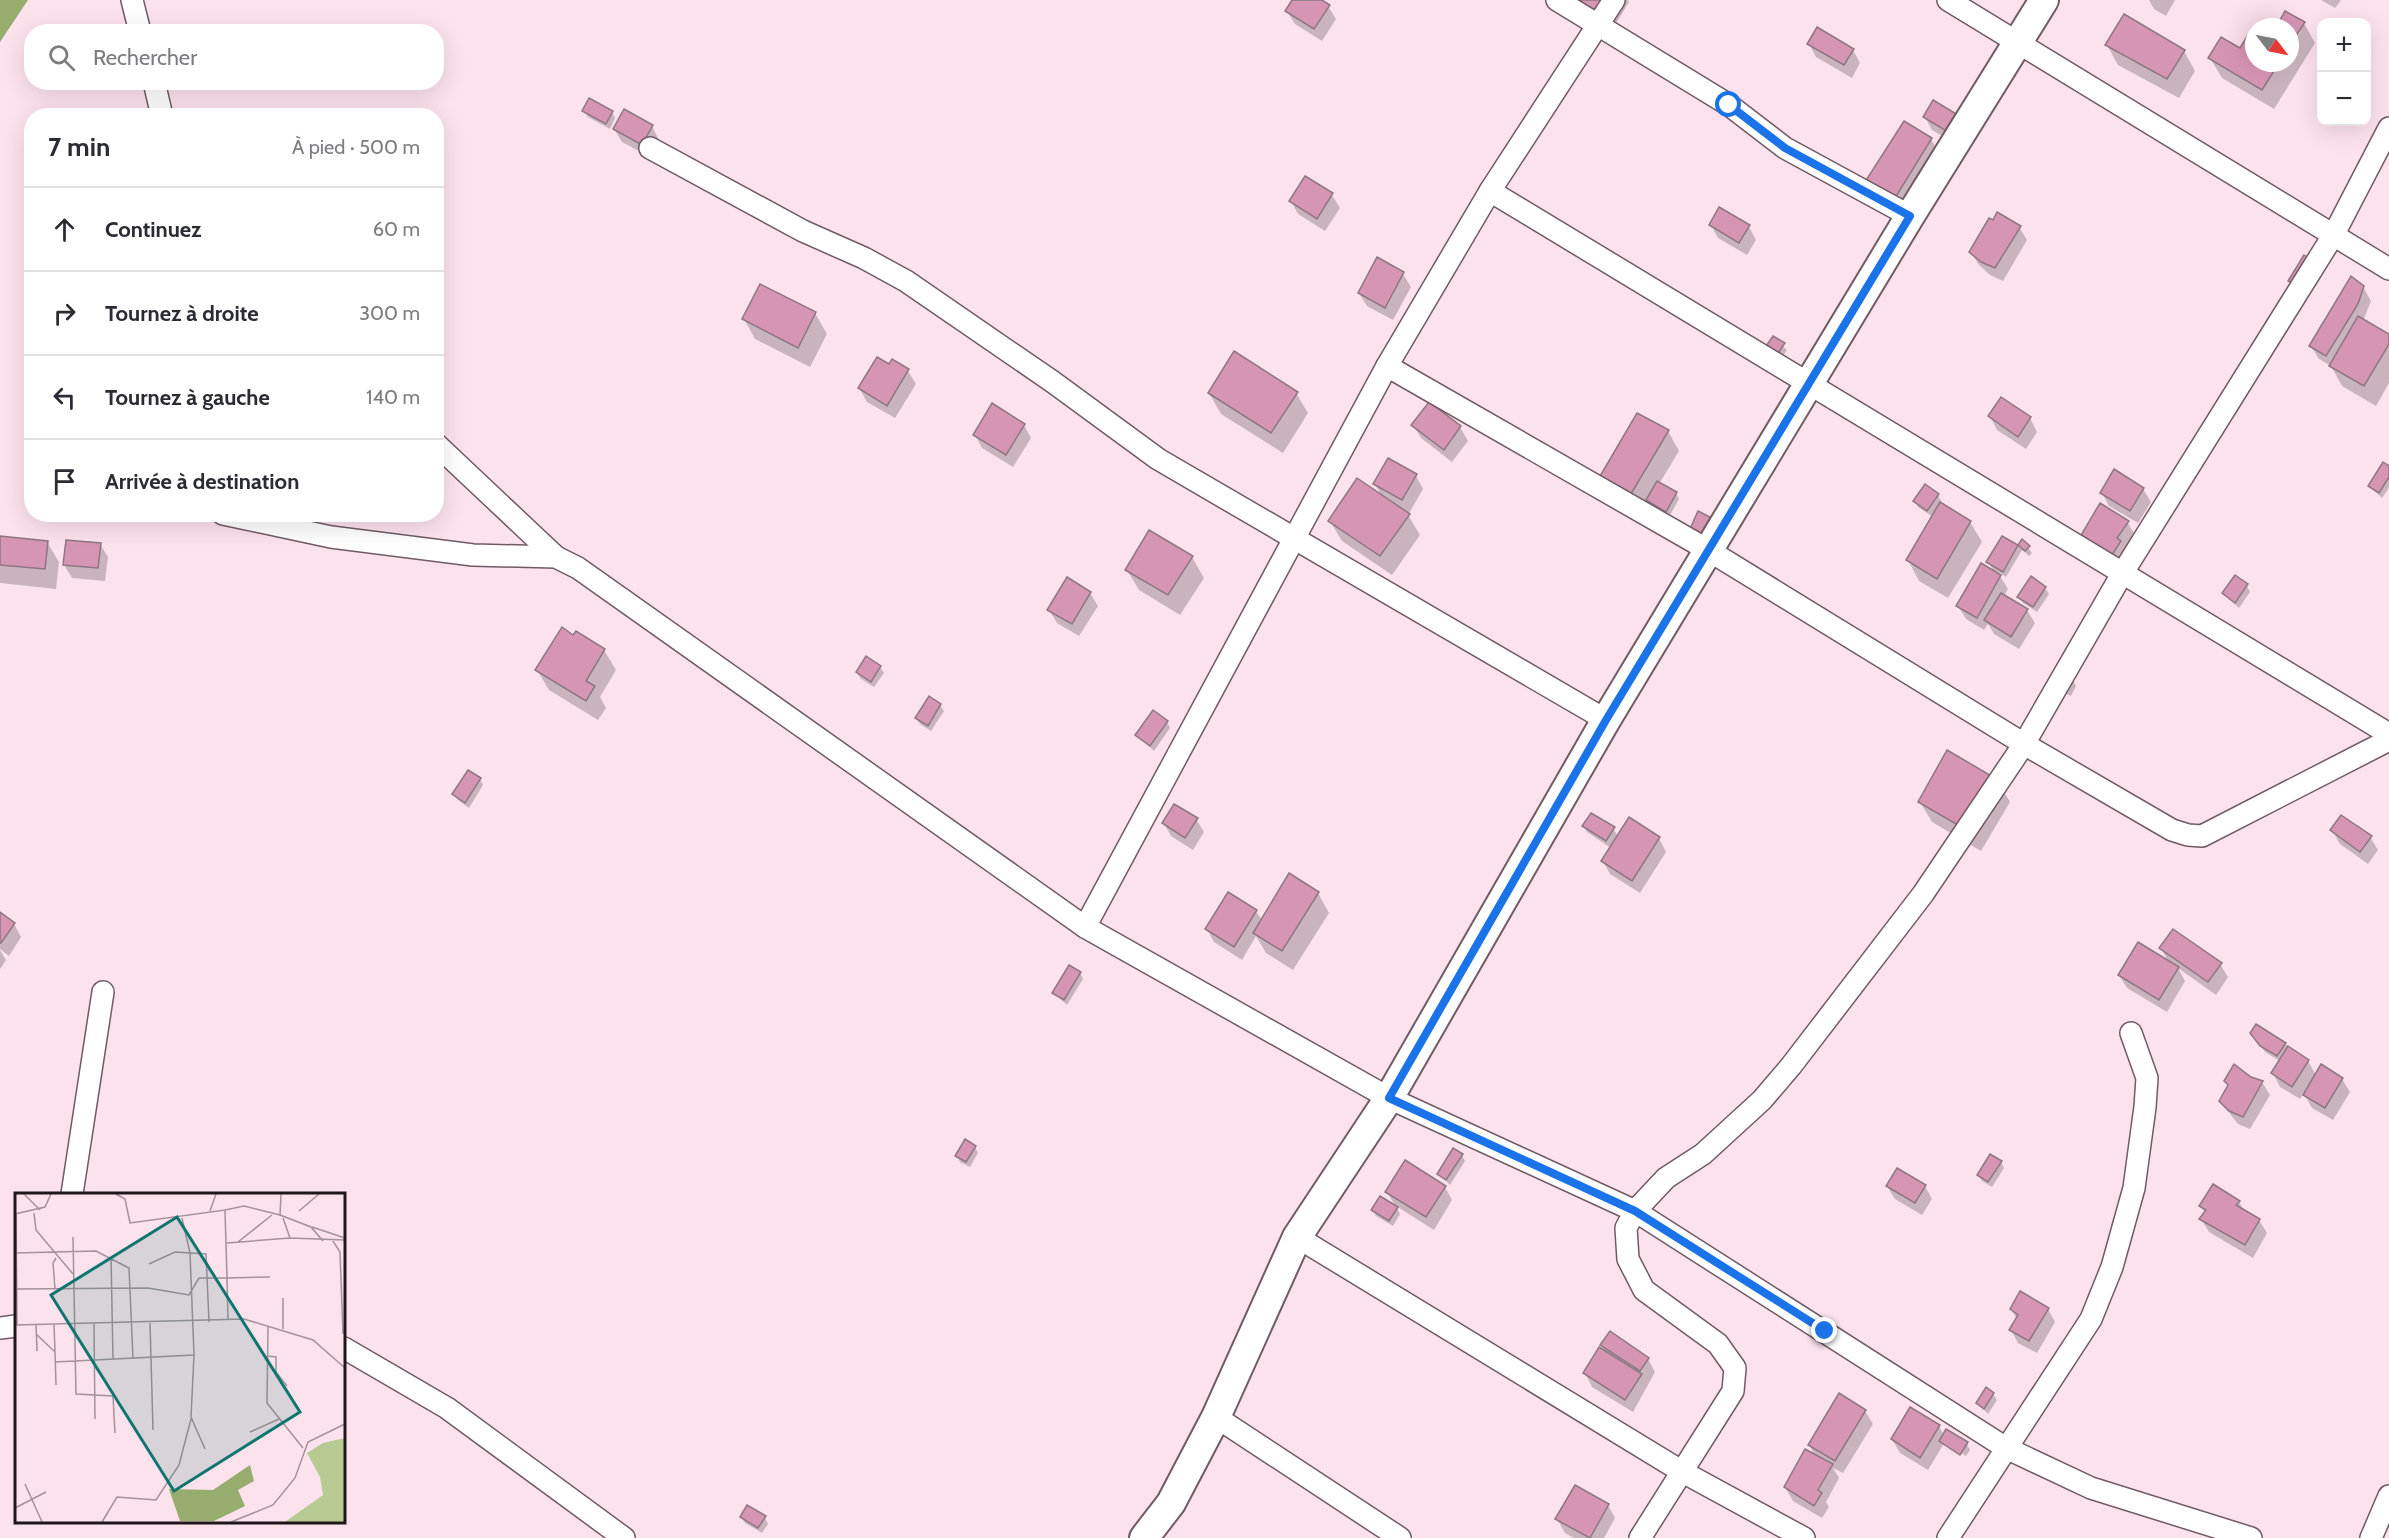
<!DOCTYPE html>
<html lang="fr">
<meta charset="utf-8">
<style>
:root{--surface:#fff;--page:#f7f7f7;--text:#2b2b33;--muted:#7c7c81;--line:#e1e1e2}
body{margin:0;font-family:Cabin,sans-serif;background:var(--page);color:var(--text)}
.controls{position:absolute;right:18px;top:18px;display:grid;overflow:hidden;border-radius:12px;box-shadow:0 6px 24px #0002}
.controls button{width:54px;height:54px;display:grid;place-items:center;padding:0;border:0;border-bottom:2px solid var(--line);background:var(--surface);color:var(--text);font:30px sans-serif}
.compass{position:absolute;left:2245px;top:18px;width:54px;height:54px;border-radius:50%;background:var(--surface);box-shadow:0 6px 24px #0002;rotate:122deg}
.stop{position:absolute;width:18px;height:18px;margin:-14px;border:4px solid #1a73e8;border-radius:50%;background:#fff}
.stop.end{background:#1a73e8;border-color:#fff;box-shadow:0 2px 6px #0008}
.list{margin:0;padding:0;list-style:none}
h2{display:flex;justify-content:space-between;align-items:center;height:78px;margin:0;padding:0 24px;font-size:26px}
h2 small{font-size:20px;font-weight:400;color:var(--muted)}
.list li{display:grid;grid-template-columns:39px 1fr auto;gap:18px;align-items:center;box-sizing:border-box;height:84px;padding:0 24px;border-top:2px solid var(--line)}
.list b{display:block;font-size:22px;white-space:nowrap}
.list em{font-size:20px;font-style:normal;color:var(--muted)}
.icon{flex:none;width:33px;height:33px;fill:none;stroke:currentColor;stroke-width:2;stroke-linecap:round;stroke-linejoin:round}
.map{position:relative;flex:none;width:2389px;height:1538px;overflow:hidden}
.search{position:absolute;background:var(--surface);box-shadow:0 6px 24px #0002;left:24px;top:24px;width:420px;height:66px;display:flex;align-items:center;gap:15px;box-sizing:border-box;padding:0 21px;border-radius:24px;color:var(--muted);font-size:22px}
.panel{position:absolute;background:var(--surface);box-shadow:0 6px 24px #0002;left:24px;top:108px;width:420px;height:414px;border-radius:24px}
.map>svg:first-child{display:block}
</style>
<div class="map">
<svg width="2389" height="1538" viewBox="0 0 2389 1538">
<rect width="100%" height="100%" fill="#fce2ed"/>
<!-- water -->
<polygon fill="#97ad6e" points="0,0 28,0 0,42"/>
<!-- shadow -->
<g fill="#0003">
<polygon points="1293,0 1319,0 1328,6 1336,19 1322,41 1295,24 1287,11"/>
<polygon points="1554,0 1628,0 1629,2 1609,35"/>
<polygon points="2149,0 2175,0 2166,16 2154,9"/>
<polygon points="2321,0 2341,0 2335,8"/>
<polygon points="2304,23 2315,43 2274,109 2222,78 2210,58 2240,50 2254,37 2254,63 2276,63 2280,67 2281,63 2290,63 2290,48 2301,31 2297,31 2290,43 2290,27 2278,27"/>
<polygon points="1809,44 1853,50 1860,63 1852,78 1816,57"/>
<polygon points="2107,45 2184,51 2195,71 2179,98 2118,65"/>
<polygon points="584,111 612,112 615,118 610,129 588,117"/>
<polygon points="1925,117 1962,119 1903,222 1877,205 1931,139 1939,153 1947,139 1932,130"/>
<polygon points="652,126 659,140 650,157 622,142 614,129"/>
<polygon points="1332,195 1340,208 1325,231 1298,214 1291,201"/>
<polygon points="1993,222 2019,227 2027,240 2003,281 1990,275 1979,265 1971,252"/>
<polygon points="1711,225 1749,227 1756,240 1747,255 1718,238"/>
<polygon points="1378,259 1403,274 1411,287 1393,320 1367,306 1359,293"/>
<polygon points="2363,287 2371,301 2363,321 2389,336 2389,383 2376,406 2342,386 2331,366 2319,359 2311,346"/>
<polygon points="815,313 827,334 810,367 755,339 744,319"/>
<polygon points="1774,338 1787,350 1779,362"/>
<polygon points="890,366 908,371 916,384 895,418 867,402 859,388"/>
<polygon points="1209,393 1296,393 1308,413 1283,453 1221,414"/>
<polygon points="1429,404 1460,427 1468,441 1452,462 1421,438 1413,425"/>
<polygon points="1990,416 2030,418 2037,432 2026,449 1997,430"/>
<polygon points="1024,425 1031,438 1013,467 982,448 975,435"/>
<polygon points="1668,431 1679,451 1659,484 1676,493 1679,499 1669,517 1652,507 1649,502 1639,518 1610,503"/>
<polygon points="2389,468 2389,488 2382,498 2369,486"/>
<polygon points="1416,476 1423,489 1408,515 1420,535 1392,575 1342,541 1330,521 1382,497 1375,484"/>
<polygon points="2143,489 2151,502 2138,523 2109,506 2102,493"/>
<polygon points="1938,495 1941,501 1940,504 1970,522 1982,542 1948,598 1919,581 1908,560 1933,517 1918,507 1915,501"/>
<polygon points="2127,522 2135,535 2115,574 2097,564"/>
<polygon points="1149,532 1192,557 1204,578 1180,615 1139,590 1127,570"/>
<polygon points="0,538 47,542 59,562 56,589 0,583"/>
<polygon points="2002,538 2018,547 2023,541 2032,553 2029,556 2022,550 2006,577 1997,571 2008,589 2004,596 2027,610 2035,623 2019,649 1994,634 1988,624 1984,630 1966,619 1958,606 1995,573 1988,562"/>
<polygon points="100,544 108,557 105,581 72,578 64,565"/>
<polygon points="2247,586 2250,592 2239,608 2223,593"/>
<polygon points="2045,588 2049,594 2037,612 2023,603 2019,597"/>
<polygon points="1090,593 1098,606 1079,636 1057,623 1049,610"/>
<polygon points="574,637 604,650 616,670 600,697 606,708 598,720 549,690 537,670"/>
<polygon points="880,667 884,673 874,687 861,679 857,673"/>
<polygon points="2073,680 2076,686 2071,696 2057,689"/>
<polygon points="929,698 940,705 944,711 931,731 920,724 916,718"/>
<polygon points="1167,722 1170,728 1154,751 1137,735"/>
<polygon points="480,779 483,785 469,808 458,800 454,794"/>
<polygon points="1998,782 2010,802 1981,851 1932,822 1920,802"/>
<polygon points="1196,819 1204,832 1193,850 1171,836 1164,823"/>
<polygon points="1584,826 1613,828 1618,837 1659,838 1666,852 1640,893 1610,874 1603,861 1611,848 1587,832"/>
<polygon points="2332,830 2370,837 2378,850 2368,864 2340,844"/>
<polygon points="1318,893 1329,913 1293,970 1266,953 1256,936 1242,960 1214,942 1207,929 1256,911 1262,920"/>
<polygon points="0,913 14,924 21,937 9,956 0,949"/>
<polygon points="2161,948 2220,964 2228,977 2216,995 2178,968 2185,981 2167,1012 2127,988 2119,975 2169,963"/>
<polygon points="0,950 6,960 0,969"/>
<polygon points="1080,973 1083,979 1067,1005 1054,993"/>
<polygon points="2256,1039 2285,1044 2308,1061 2316,1075 2342,1079 2350,1092 2333,1120 2312,1108 2304,1093 2300,1099 2280,1087 2273,1073 2280,1061 2265,1052"/>
<polygon points="2250,1078 2262,1082 2270,1095 2250,1129 2238,1124 2220,1101 2229,1086 2226,1081"/>
<polygon points="975,1147 978,1153 970,1167 960,1162 957,1156"/>
<polygon points="1462,1155 1465,1161 1450,1185 1439,1174"/>
<polygon points="2001,1162 2004,1168 1992,1187 1982,1181 1978,1175"/>
<polygon points="1887,1186 1925,1186 1932,1199 1922,1215 1895,1199"/>
<polygon points="1445,1187 1452,1200 1434,1230 1396,1206 1400,1214 1393,1226 1376,1216 1373,1210 1396,1207 1387,1192"/>
<polygon points="2239,1202 2244,1211 2259,1220 2267,1233 2253,1258 2209,1232 2201,1219 2205,1213 2201,1206"/>
<polygon points="2011,1309 2048,1309 2055,1322 2037,1353 2018,1343 2011,1330 2017,1319"/>
<polygon points="1602,1345 1648,1359 1655,1372 1633,1412 1592,1387 1585,1373 1607,1354"/>
<polygon points="1993,1394 1997,1400 1988,1414 1977,1403"/>
<polygon points="1865,1411 1873,1424 1843,1473 1833,1468 1839,1478 1826,1502 1829,1507 1822,1518 1793,1501 1785,1487 1816,1457 1809,1445"/>
<polygon points="1939,1426 1944,1436 1967,1444 1970,1450 1966,1456 1943,1442 1943,1446 1964,1460 1944,1447 1943,1445 1928,1470 1900,1453 1892,1439"/>
<polygon points="1608,1505 1615,1518 1604,1538 1574,1538 1565,1533 1557,1519"/>
<polygon points="741,1517 765,1518 768,1524 762,1533 745,1523"/>
</g>
<!-- building -->
<g fill="#d795b4" stroke="#8d7781" stroke-width="1.5">
<polygon points="1292,0 1322,0 1330,5 1314,29 1285,11"/>
<polygon points="1571,0 1607,0 1597,16"/>
<polygon points="2285,11 2305,22 2290,46 2290,27 2276,27"/>
<polygon points="2124,14 2185,50 2167,79 2105,45"/>
<polygon points="1817,27 1854,49 1844,65 1807,44"/>
<polygon points="2249,33 2254,36 2254,63 2279,63 2262,90 2208,58 2221,37 2240,48"/>
<polygon points="589,98 613,111 606,124 582,111"/>
<polygon points="1933,100 1963,118 1953,135 1923,117"/>
<polygon points="624,109 653,125 642,145 613,129"/>
<polygon points="1904,121 1932,138 1892,203 1863,185"/>
<polygon points="1305,176 1333,193 1317,219 1289,201"/>
<polygon points="1719,207 1750,225 1739,243 1709,225"/>
<polygon points="1997,212 2021,226 1995,268 1981,262 1969,252 1989,218 1993,220"/>
<polygon points="2304,255 2316,263 2301,288 2288,281"/>
<polygon points="1377,257 1404,272 1385,308 1358,293"/>
<polygon points="2351,276 2364,286 2358,304 2326,356 2309,346"/>
<polygon points="760,284 816,312 798,348 742,319"/>
<polygon points="2358,316 2389,334 2389,344 2364,386 2329,366"/>
<polygon points="1773,336 1785,343 1776,356 1764,349"/>
<polygon points="1234,351 1298,392 1271,433 1208,393"/>
<polygon points="877,357 889,364 892,359 909,369 887,406 858,388"/>
<polygon points="2001,397 2031,417 2018,437 1988,416"/>
<polygon points="1429,402 1461,426 1444,450 1411,425"/>
<polygon points="992,403 1025,424 1006,455 973,435"/>
<polygon points="1637,413 1669,430 1628,499 1596,483"/>
<polygon points="1388,458 1417,474 1402,500 1373,484"/>
<polygon points="2383,462 2389,466 2389,477 2379,493 2368,486"/>
<polygon points="2114,469 2144,488 2130,511 2100,493"/>
<polygon points="1357,478 1410,514 1380,556 1328,521"/>
<polygon points="1657,481 1677,492 1666,512 1646,500"/>
<polygon points="1925,484 1939,494 1927,511 1913,501"/>
<polygon points="1940,502 1971,521 1937,579 1906,560"/>
<polygon points="2100,503 2129,521 2117,538 2121,541 2108,561 2077,542"/>
<polygon points="1698,511 1716,520 1703,548 1685,540"/>
<polygon points="1149,530 1193,556 1168,595 1125,570"/>
<polygon points="0,536 48,541 45,569 0,565"/>
<polygon points="2002,536 2018,545 2003,572 1986,562"/>
<polygon points="2022,539 2030,546 2025,551 2018,545"/>
<polygon points="66,540 101,543 98,568 63,565"/>
<polygon points="1981,563 2001,575 1977,618 1956,606"/>
<polygon points="2235,575 2248,584 2235,603 2222,593"/>
<polygon points="2031,576 2046,587 2033,607 2017,597"/>
<polygon points="1067,577 1091,592 1072,624 1047,610"/>
<polygon points="2001,593 2028,609 2011,637 1984,620"/>
<polygon points="562,627 573,635 576,631 605,649 586,681 595,686 586,701 535,670"/>
<polygon points="866,656 881,666 871,682 856,672"/>
<polygon points="929,696 941,704 928,726 915,718"/>
<polygon points="1153,710 1168,721 1150,746 1135,735"/>
<polygon points="1947,750 2000,781 1970,832 1918,802"/>
<polygon points="468,770 481,778 465,803 452,794"/>
<polygon points="1174,804 1198,818 1185,838 1162,823"/>
<polygon points="1591,813 1615,827 1606,841 1582,826"/>
<polygon points="2341,815 2372,836 2360,852 2330,830"/>
<polygon points="1629,817 1660,837 1632,881 1601,861"/>
<polygon points="1289,873 1319,892 1282,951 1253,933"/>
<polygon points="1228,892 1257,910 1234,947 1205,929"/>
<polygon points="0,912 15,923 1,943 0,943"/>
<polygon points="2173,929 2222,963 2208,982 2159,948"/>
<polygon points="2138,942 2179,967 2159,1000 2118,975"/>
<polygon points="1069,965 1081,972 1064,1000 1052,993"/>
<polygon points="2256,1024 2286,1043 2277,1056 2260,1046 2250,1033"/>
<polygon points="2288,1046 2309,1060 2292,1087 2271,1073"/>
<polygon points="2234,1064 2251,1077 2263,1081 2243,1117 2229,1111 2219,1101 2228,1085 2224,1081"/>
<polygon points="2321,1064 2343,1078 2325,1108 2303,1095"/>
<polygon points="965,1139 976,1146 966,1162 955,1156"/>
<polygon points="1453,1148 1463,1154 1446,1180 1437,1174"/>
<polygon points="1990,1154 2002,1161 1988,1182 1977,1175"/>
<polygon points="1405,1160 1446,1186 1426,1217 1385,1192"/>
<polygon points="1897,1168 1926,1185 1915,1203 1886,1186"/>
<polygon points="2213,1184 2240,1201 2236,1205 2260,1219 2245,1245 2199,1219 2206,1210 2199,1206"/>
<polygon points="1380,1196 1398,1207 1389,1221 1371,1210"/>
<polygon points="2020,1291 2049,1308 2029,1341 2009,1330 2018,1315 2010,1309"/>
<polygon points="1610,1331 1649,1358 1640,1371 1600,1345"/>
<polygon points="1599,1347 1642,1374 1625,1400 1583,1373"/>
<polygon points="1986,1387 1994,1393 1984,1409 1976,1403"/>
<polygon points="1839,1393 1866,1410 1835,1461 1808,1445"/>
<polygon points="1910,1407 1940,1425 1920,1458 1891,1439"/>
<polygon points="1946,1429 1968,1442 1960,1455 1939,1441"/>
<polygon points="1805,1449 1833,1464 1818,1490 1822,1493 1814,1506 1784,1487"/>
<polygon points="1575,1485 1609,1504 1590,1538 1555,1519"/>
<polygon points="747,1505 766,1516 758,1528 740,1517"/>
</g>
<g fill="none" stroke-linecap="round" stroke-linejoin="round">
<defs>
<g id="street">
<polyline points="132,0 140,32"/>
<polyline points="1557,0 1729,105 1785,148 1910,216"/>
<polyline points="1948,0 2389,269"/>
<polyline points="154,82 162,116"/>
<polyline points="650,148 803,231 864,258 906,281 1053,382 1158,459 1606,720"/>
<polyline points="1490,191 2389,734"/>
<polyline points="1387,366 1708,550 2024,744 2172,830 2188,835 2202,836 2389,740"/>
<polyline points="436,444 556,557"/>
<polyline points="223,514 331,537 473,555 556,557 578,568 1085,927 1389,1098 1635,1211 2006,1448 2091,1488 2251,1538"/>
<polyline points="1085,927 1387,366 1490,191 1614,0"/>
<polyline points="72,1194 103,992"/>
<polyline points="1297,1237 1681,1471 1804,1538"/>
<polyline points="0,1328 16,1326"/>
<polyline points="344,1348 447,1408 624,1538"/>
<polyline points="1216,1417 1400,1538"/>
<polyline points="1640,1538 1733,1391 1735,1368 1718,1344 1644,1290 1628,1259 1626,1228 1635,1211 1666,1178 1703,1154 1762,1100 1791,1066 1923,894 2024,744 2122,574 2334,234 2389,128"/>
<polyline points="1948,1538 2091,1319 2112,1267 2134,1188 2145,1107 2147,1078 2131,1033"/>
<polyline points="2371,1538 2389,1496"/>
</g>
<polyline id="secondary" points="1144,1538 1171,1503 1216,1417 1297,1237 1389,1098 1606,720 1910,216 2044,0"/>
</defs>
<!-- street casing -->
<use href="#street" stroke="#705a64" stroke-width="24"/>
<!-- secondary casing -->
<use href="#secondary" stroke="#705a64" stroke-width="32"/>
<!-- street -->
<use href="#street" stroke="#fff" stroke-width="21"/>
<!-- secondary -->
<use href="#secondary" stroke="#fff" stroke-width="28"/>
</g>
<g fill="none" stroke-linecap="round" stroke-linejoin="round">
<!-- route -->
<polyline stroke="#1a73e8" stroke-width="8" points="1729,105 1785,148 1910,216 1606,720 1389,1098 1635,1211 1825,1331"/>
</g>
<!-- overview -->
<g transform="translate(15 1193)">
<rect width="330" height="330" fill="#fce2ed"/>
<path d="M330,245V329H270L308,302L305,284L292,260L308,250Z" fill="#b6ca91"/>
<path d="M235,272L239,288L223,297L230,313L199,328H165L154,296L198,297Z" fill="#97ad6e"/>
<path fill="none" stroke="#a49199" stroke-width="1.5" d="M9,1L25,17M210,17L229,13L265,22L296,34L308,48M195,18L201,1M284,18L304,1M19,20L21,37L58,81M0,21L30,14L36,1M1,21L2,131M265,22L266,1M167,25L175,60L179,162L176,224L190,256M268,25L275,45M297,34L330,45M58,44L61,201L98,203L100,240M318,48L325,59L328,141M223,49L257,22M212,50L275,45L330,47M0,60L81,58L114,75L118,166M96,64L98,166M134,71L160,59L191,61L194,129M0,96L133,95L174,102L184,85H212L210,17L115,30L110,6L101,1M40,96L38,70L41,65M268,105V136M213,126L212,85L255,84M135,130L138,237M21,131L22,158M39,131L40,159M79,131L80,226M0,132L229,126L298,147L330,175M253,133L252,210L288,255M21,141L40,159L41,192M253,163L261,164V179L272,193M40,169L179,162M235,239L264,226M10,291L27,329M0,315L31,299M87,329L102,304L141,307L164,272L176,226M216,329L258,312L280,285L293,249L330,231"/>
<path fill="#0f766e" fill-opacity="0.15" stroke="#0f766e" stroke-width="3" d="M162,24L285,219L159,298L36,102Z"/>
<rect width="330" height="330" fill="none" stroke="#20171b" stroke-width="3"/>
</g>
</svg>
<div class="controls">
<button>+</button>
<button>−</button>
</div>
<svg class="compass" viewBox="-18 -18 36 36"><path d="M0-13l5 13h-10z" fill="#e53935"/><path d="M0 13l5-13h-10z" fill="#7c7c81"/></svg>
<div class="stop" style="left:1729px;top:105px"></div>
<div class="stop end" style="left:1825px;top:1331px"></div>
<div class="search"><svg class="icon" aria-label="search" viewBox="0 0 24 24"><circle cx="10" cy="10" r="6"/><path d="M15 15l6 6"/></svg>Rechercher</div>
<section class="panel">
<h2>7 min<small>À pied · 500 m</small></h2>
<ul class="list">
<li><svg class="icon" aria-label="ahead" viewBox="0 0 24 24"><path d="M12 20V5M6 11l6-6 6 6"/></svg><div><b>Continuez</b></div><em>60 m</em></li>
<li><svg class="icon" aria-label="right" viewBox="0 0 24 24"><path d="M7 20v-9h11M14 6l5 5-5 5"/></svg><div><b>Tournez à droite</b></div><em>300 m</em></li>
<li><svg class="icon" aria-label="left" viewBox="0 0 24 24"><path d="M17 20v-9H6M10 6l-5 5 5 5"/></svg><div><b>Tournez à gauche</b></div><em>140 m</em></li>
<li><svg class="icon" aria-label="arrive" viewBox="0 0 24 24"><path d="M6 21V4h12l-3 4 3 4H6"/></svg><div><b>Arrivée à destination</b></div></li>
</ul>
</section>
</div>
